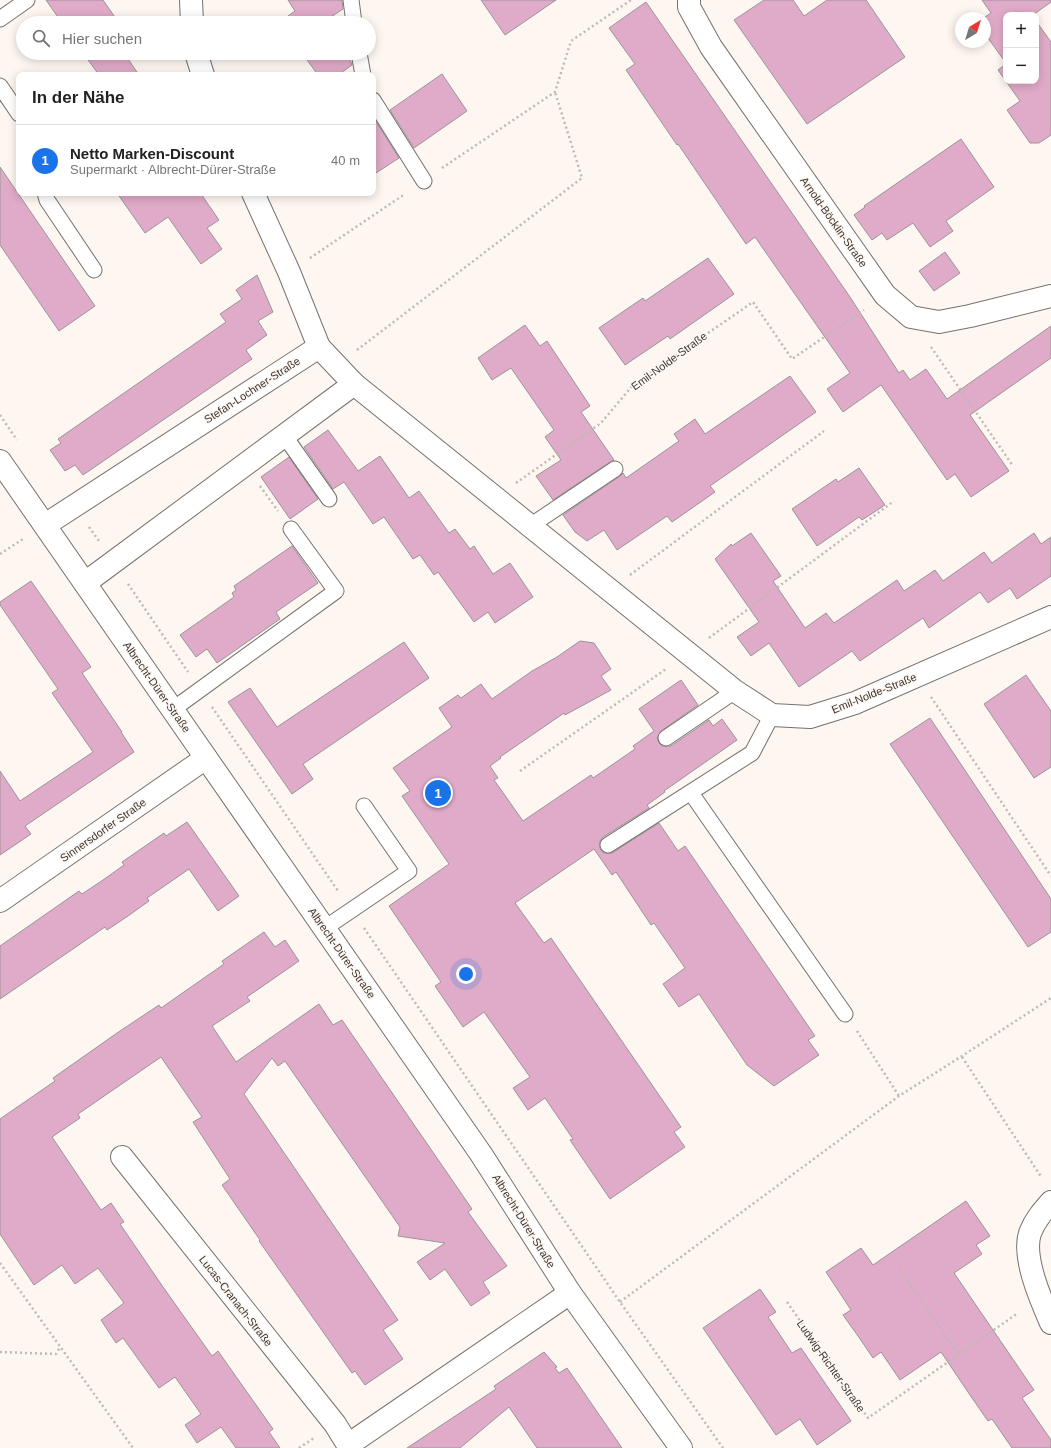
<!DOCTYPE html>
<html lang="de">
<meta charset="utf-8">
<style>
:root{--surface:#fff;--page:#f6f6f6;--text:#222;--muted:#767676;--line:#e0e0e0;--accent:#1a73e8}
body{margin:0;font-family:Helvetica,sans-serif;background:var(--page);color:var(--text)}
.controls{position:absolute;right:12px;top:12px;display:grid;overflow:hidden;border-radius:8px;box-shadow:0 2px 10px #0003}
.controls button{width:36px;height:36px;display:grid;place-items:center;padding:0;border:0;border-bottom:1px solid var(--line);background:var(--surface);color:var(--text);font:20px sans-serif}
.compass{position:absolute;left:955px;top:12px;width:36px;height:36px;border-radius:50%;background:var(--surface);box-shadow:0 2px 10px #0003;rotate:38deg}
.you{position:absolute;left:466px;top:974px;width:14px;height:14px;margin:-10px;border:3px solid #fff;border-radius:50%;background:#1a73e8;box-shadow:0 0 0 6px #1a73e833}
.badge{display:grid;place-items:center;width:26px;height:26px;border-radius:50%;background:var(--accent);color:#fff;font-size:13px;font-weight:700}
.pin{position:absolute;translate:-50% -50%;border:2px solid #fff;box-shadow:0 1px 4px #0006}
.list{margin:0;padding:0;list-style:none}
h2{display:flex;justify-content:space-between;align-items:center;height:52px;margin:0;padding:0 16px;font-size:17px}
h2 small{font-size:13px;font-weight:400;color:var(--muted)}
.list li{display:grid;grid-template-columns:26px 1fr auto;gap:12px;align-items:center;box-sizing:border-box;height:72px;padding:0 16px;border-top:1px solid var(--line)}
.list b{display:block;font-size:15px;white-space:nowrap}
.list p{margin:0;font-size:13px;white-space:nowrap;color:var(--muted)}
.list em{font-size:13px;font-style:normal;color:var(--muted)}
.icon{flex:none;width:22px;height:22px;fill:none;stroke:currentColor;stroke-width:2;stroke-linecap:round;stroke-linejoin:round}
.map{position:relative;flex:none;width:1051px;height:1448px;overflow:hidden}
.search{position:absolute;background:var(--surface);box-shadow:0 2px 10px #0003;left:16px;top:16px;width:360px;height:44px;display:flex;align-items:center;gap:10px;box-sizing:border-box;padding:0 14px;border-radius:22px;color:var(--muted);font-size:15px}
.panel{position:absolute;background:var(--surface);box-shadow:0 2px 10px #0003;left:16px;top:72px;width:360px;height:124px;border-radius:8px}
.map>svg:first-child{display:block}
</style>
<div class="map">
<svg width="1051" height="1448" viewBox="0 0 1051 1448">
<rect width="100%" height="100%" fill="#fef7f1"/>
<!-- building -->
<g fill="#e0abc8" stroke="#9c9498">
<polygon points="46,0 103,0 119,23 62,23"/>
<polygon points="288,0 342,0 343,9 331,17 335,23 293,23 288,16 295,11"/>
<polygon points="481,0 556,0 505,35"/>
<polygon points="764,0 793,0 804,16 827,0 866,0 905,57 807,124 734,20"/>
<polygon points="982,0 1051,0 1051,2 1033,15 1006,15 1006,63 985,34 985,17 991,13"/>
<polygon points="646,2 850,297 899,373 903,370 910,380 926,369 947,399 1051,326 1051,358 970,415 1009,471 971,497 955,474 947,480 881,385 843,412 827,389 850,373 755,237 746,244 678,144 677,145 626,70 635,64 609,28"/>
<polygon points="1036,21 1051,42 1051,135 1039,143 1030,143 1007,110 1020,101 998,70 1006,64 1006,81 1036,81"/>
<polygon points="83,53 129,53 126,56 139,75 99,75"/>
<polygon points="302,53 345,53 351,62 352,65 338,75 318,75"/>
<polygon points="442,74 467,111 414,148 390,110"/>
<polygon points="375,120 399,158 373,175 373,121"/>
<polygon points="961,139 994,187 946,221 953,231 930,247 913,223 887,240 882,233 872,240 854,215 865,207 864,206"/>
<polygon points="0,167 95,306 59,331 0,245"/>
<polygon points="117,193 203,193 201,194 219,220 207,228 222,249 201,264 168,217 145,233"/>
<polygon points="945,252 960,273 934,291 919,271"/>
<polygon points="708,258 734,294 670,339 668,336 625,365 599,328 643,298 645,301"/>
<polygon points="257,275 273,312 258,321 267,335 246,350 252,359 83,475 75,465 65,471 50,450 61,443 58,439 226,322 220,314 242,299 236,290"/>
<polygon points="525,325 540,346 547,341 590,406 581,412 614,460 610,462 553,500 536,476 561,460 545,437 554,430 511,368 492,380 478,358"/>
<polygon points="790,376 816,412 710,486 715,492 672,522 667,516 617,550 604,530 587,541 575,532 563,515 620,476 623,473 626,478 679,441 674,434 695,419 705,434"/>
<polygon points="328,430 358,471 380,456 409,498 419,491 449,533 455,529 470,549 474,546 493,574 510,563 533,597 495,623 488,612 474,622 438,572 434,575 420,555 413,559 384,517 373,524 344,482 333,489 304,447"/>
<polygon points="289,457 318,499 290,519 261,477"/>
<polygon points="859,468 885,505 862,520 859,517 817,546 792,509 836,479 838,482"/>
<polygon points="751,533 781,576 773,581 805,628 826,613 834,623 897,580 904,591 935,570 943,581 984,552 992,563 1034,533 1041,544 1051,537 1051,576 1017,599 1010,588 988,603 980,592 929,628 923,618 860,661 852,651 799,687 769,643 751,656 737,637 759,622 715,559 731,544 732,546"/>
<polygon points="292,546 318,583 276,612 280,619 217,663 207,649 196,657 180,635 234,597 232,593 236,590 234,586"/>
<polygon points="31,581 91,667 82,673 122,732 121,732 134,752 25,826 31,834 0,855 0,771 20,801 93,752 52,693 58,689 0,605 0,602"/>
<polygon points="580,641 594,643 611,669 601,676 611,690 565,715 564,713 500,757 501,758 490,766 498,778 494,780 523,821 591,775 593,778 635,749 633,746 654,731 639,709 681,680 698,705 661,731 657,738 659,743 662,746 671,746 709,720 713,726 722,719 737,740 664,791 665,792 647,805 649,808 603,837 600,841 600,849 604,853 612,853 659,823 678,851 685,846 815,1036 808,1040 819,1055 774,1086 747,1065 699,994 679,1007 663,984 685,968 654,923 651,925 616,872 612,875 594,849 515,903 544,943 551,938 681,1127 674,1132 685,1147 610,1199 570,1140 573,1139 545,1098 528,1110 513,1088 530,1077 484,1012 463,1027 435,986 441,982 389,906 449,864 402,796 410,791 393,768 452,727 439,708 458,695 461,698 481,684 492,699 532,671 557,657"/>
<polygon points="404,642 429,678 303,764 313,779 292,794 228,702 250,688 277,727"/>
<polygon points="1026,675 1051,711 1051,767 1034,778 984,704"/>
<polygon points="930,718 1051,899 1051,932 1028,947 890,744"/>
<polygon points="187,822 239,896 218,911 189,869 147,898 149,901 128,916 107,930 105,927 0,999 0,946 79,891 82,894 103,880 124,865 122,862 164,833 166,836"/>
<polygon points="264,932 275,947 285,940 299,961 247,997 250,1001 212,1026 236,1062 319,1004 333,1025 342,1020 472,1209 468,1212 507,1266 483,1282 490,1293 471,1306 445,1269 430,1280 417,1262 445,1243 398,1236 400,1227 285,1061 278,1066 272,1058 244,1094 398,1320 383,1330 403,1359 365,1385 355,1371 352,1373 259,1241 260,1240 222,1185 230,1179 193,1122 202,1117 161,1057 78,1114 80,1118 52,1137 101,1210 111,1203 124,1222 120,1224 163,1287 212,1356 218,1351 273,1429 269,1432 280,1448 236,1448 221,1427 197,1443 185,1425 201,1414 175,1377 159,1388 123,1338 116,1343 101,1320 124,1303 98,1268 75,1284 62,1265 34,1285 0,1234 0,1119 55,1081 53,1078 117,1033 159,1005 161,1008 224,964 222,961"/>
<polygon points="966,1201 990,1236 976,1245 982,1254 954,1273 1034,1390 1022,1398 1051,1440 1051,1448 1012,1448 992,1419 988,1421 972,1398 941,1352 900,1380 881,1352 873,1358 858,1336 843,1315 851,1310 826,1272 861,1248 873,1265"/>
<polygon points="760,1289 776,1312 768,1317 792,1353 801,1348 851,1421 817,1445 800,1419 776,1435 703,1328"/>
<polygon points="544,1352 557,1367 555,1368 559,1373 567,1368 622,1448 537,1448 509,1407 460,1448 407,1448 496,1389 494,1386"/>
</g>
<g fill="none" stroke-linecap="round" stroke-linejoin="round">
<defs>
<g id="lane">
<polyline points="351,0 354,23"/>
<polyline points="0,19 27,0"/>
<polyline points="359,53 363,75"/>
<polyline points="0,86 19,114"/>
<polyline points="373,100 424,181"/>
<polyline points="45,193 47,200 94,270"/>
<polyline points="284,435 329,499"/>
<polyline points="530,526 615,469"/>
<polyline points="172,710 336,591 291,529"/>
<polyline points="666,738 735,691"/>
<polyline points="691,793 845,1014"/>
<polyline points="608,845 752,753 772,715"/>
<polyline points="325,928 409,871 364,806"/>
</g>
<g id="street">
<polyline points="191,0 192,23"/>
<polyline points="689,0 689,7 711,47 885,295 911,317 939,322 970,316 1051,296"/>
<polyline points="196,53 203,75"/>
<polyline points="253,193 289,272 319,347 354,384 735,691 772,715 810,717 855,703 1051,617"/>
<polyline points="0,461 481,1154 570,1293 681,1448"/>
<polyline points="45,525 319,347"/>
<polyline points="85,583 354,384"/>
<polyline points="0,901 206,758"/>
<polyline points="122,1157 335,1424 350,1448"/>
<path d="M1051,1202C1043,1211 1035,1220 1030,1233C1022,1257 1041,1300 1051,1323"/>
<polyline points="348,1445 570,1293"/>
</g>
</defs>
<!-- lane casing -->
<use href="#lane" stroke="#77716c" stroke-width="17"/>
<!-- street casing -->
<use href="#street" stroke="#77716c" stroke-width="24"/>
<!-- path -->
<g stroke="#bfb9b4" stroke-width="2.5" stroke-dasharray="2 3" stroke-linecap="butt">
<polyline points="442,168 555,92 571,41 631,0"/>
<polyline points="310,258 405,194"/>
<polyline points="931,347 1013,466"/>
<polyline points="357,350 582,178 555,92"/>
<polyline points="0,415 17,440"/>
<polyline points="516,483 601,423 633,385 753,302 792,359 864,310"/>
<polyline points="260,486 278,511"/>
<polyline points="89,527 99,541"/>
<polyline points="0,554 23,539"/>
<polyline points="630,575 824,431"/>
<polyline points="128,584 188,672"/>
<polyline points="709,638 894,501"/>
<polyline points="931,697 1051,876"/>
<polyline points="212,707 338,891"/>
<polyline points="520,771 666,669"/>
<polyline points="364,928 620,1302 723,1448"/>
<polyline points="857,1031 899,1096"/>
<polyline points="962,1057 1042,1178"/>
<polyline points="0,1263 133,1448"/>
<polyline points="899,1269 959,1355"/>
<polyline points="620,1302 899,1096 962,1056 1051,998"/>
<polyline points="787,1302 868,1418 1018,1313"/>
<polyline points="0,1352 56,1354 60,1347"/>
<polyline points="299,1448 314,1438"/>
</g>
<!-- lane -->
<use href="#lane" stroke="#fff" stroke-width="15"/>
<!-- street -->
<use href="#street" stroke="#fff" stroke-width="22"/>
</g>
<g text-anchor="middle" stroke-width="3" stroke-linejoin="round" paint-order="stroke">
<!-- street labels -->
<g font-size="11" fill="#393633" stroke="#fef7f1">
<text transform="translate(834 222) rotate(55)" y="4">Arnold-Böcklin-Straße</text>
<text transform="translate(669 361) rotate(-36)" y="4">Emil-Nolde-Straße</text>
<text transform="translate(252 390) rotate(-33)" y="4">Stefan-Lochner-Straße</text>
<text transform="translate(157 687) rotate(55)" y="4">Albrecht-Dürer-Straße</text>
<text transform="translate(874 693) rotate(-22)" y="4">Emil-Nolde-Straße</text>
<text transform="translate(103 830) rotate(-35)" y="4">Sinnersdorfer Straße</text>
<text transform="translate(342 953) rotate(55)" y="4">Albrecht-Dürer-Straße</text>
<text transform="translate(524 1221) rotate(58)" y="4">Albrecht-Dürer-Straße</text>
<text transform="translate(236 1301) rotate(52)" y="4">Lucas-Cranach-Straße</text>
<text transform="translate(831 1366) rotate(55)" y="4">Ludwig-Richter-Straße</text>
</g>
</g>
</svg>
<div class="controls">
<button>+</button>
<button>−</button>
</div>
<svg class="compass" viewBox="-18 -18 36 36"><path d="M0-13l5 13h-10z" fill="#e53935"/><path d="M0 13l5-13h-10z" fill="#767676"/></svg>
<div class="you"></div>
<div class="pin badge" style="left:438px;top:793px">1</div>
<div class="search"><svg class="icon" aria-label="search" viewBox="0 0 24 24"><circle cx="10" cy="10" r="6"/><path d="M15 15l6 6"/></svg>Hier suchen</div>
<section class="panel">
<h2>In der Nähe<small></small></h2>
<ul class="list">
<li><span class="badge">1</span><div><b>Netto Marken-Discount</b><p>Supermarkt · Albrecht-Dürer-Straße</p></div><em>40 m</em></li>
</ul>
</section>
</div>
